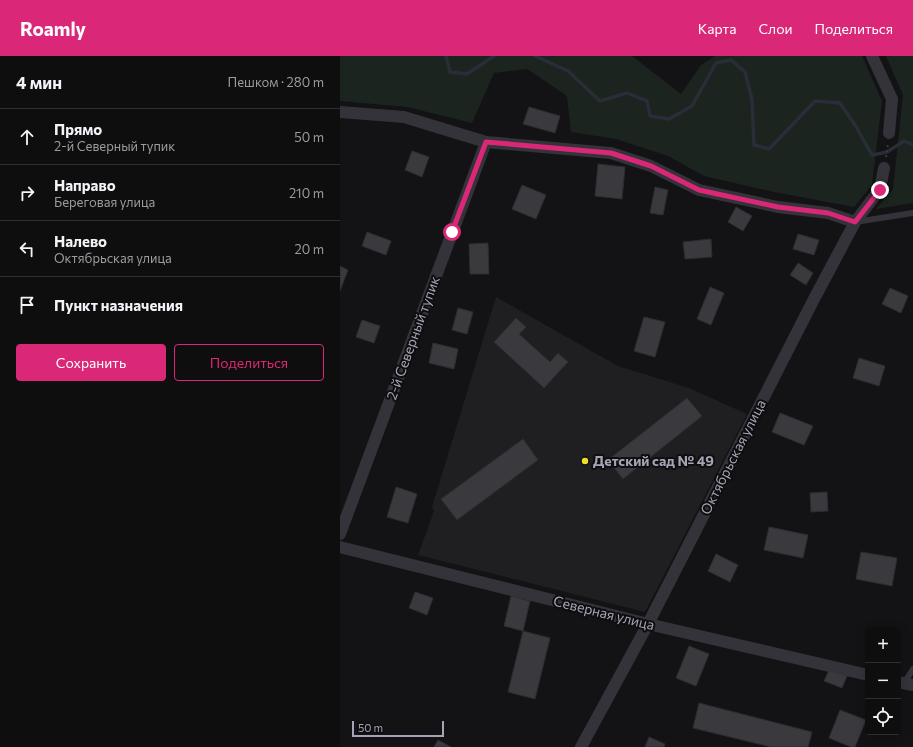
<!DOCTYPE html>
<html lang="ru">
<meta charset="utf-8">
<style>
:root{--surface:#0e0e0f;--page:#1c1c1d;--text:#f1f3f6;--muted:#9b9c9e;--line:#2e2e2f;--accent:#db2777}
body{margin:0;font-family:Commissioner,sans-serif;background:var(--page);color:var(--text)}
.controls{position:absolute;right:12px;bottom:12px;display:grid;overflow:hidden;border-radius:4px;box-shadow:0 2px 10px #0003}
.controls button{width:36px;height:36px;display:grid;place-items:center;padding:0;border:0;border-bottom:1px solid var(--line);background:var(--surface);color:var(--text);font:20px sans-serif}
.scale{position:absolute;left:12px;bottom:10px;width:92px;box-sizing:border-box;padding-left:4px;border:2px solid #a4a5b4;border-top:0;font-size:11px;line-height:14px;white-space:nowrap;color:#a4a5b4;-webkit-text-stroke:3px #0e0d0f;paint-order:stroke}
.stop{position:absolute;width:12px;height:12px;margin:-9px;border:3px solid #db2777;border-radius:50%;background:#fff}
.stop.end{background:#db2777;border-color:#fff;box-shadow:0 1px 4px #0008}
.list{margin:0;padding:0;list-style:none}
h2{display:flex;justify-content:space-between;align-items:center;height:52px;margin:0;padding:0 16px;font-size:17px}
h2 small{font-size:13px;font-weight:400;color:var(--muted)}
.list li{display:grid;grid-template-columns:26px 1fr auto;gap:12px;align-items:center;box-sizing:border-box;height:56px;padding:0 16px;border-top:1px solid var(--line)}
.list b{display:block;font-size:15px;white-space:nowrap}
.list p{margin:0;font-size:13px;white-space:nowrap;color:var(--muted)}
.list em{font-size:13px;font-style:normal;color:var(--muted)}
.actions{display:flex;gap:8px;padding:12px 16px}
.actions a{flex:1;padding:9px 0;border:1px solid var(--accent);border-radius:4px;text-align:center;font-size:14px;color:var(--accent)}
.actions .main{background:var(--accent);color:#fff}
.icon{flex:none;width:22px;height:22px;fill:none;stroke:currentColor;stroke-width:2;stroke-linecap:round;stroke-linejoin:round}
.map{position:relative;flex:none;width:573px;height:691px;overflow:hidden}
header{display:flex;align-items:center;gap:24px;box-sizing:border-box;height:56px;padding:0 20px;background:var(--accent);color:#fff}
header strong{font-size:19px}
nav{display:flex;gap:22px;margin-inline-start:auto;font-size:14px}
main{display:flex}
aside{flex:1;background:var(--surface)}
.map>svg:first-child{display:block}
</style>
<header>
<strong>Roamly</strong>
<nav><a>Карта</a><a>Слои</a><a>Поделиться</a></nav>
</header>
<main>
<aside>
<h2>4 мин<small>Пешком · 280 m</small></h2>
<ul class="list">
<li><svg class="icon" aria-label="ahead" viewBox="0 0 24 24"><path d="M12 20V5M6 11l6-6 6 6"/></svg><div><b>Прямо</b><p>2-й Северный тупик</p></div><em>50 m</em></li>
<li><svg class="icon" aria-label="right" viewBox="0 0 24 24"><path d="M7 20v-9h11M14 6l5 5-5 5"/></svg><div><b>Направо</b><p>Береговая улица</p></div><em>210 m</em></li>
<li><svg class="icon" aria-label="left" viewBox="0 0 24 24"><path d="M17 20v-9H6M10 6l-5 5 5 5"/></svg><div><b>Налево</b><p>Октябрьская улица</p></div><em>20 m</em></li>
<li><svg class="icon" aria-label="arrive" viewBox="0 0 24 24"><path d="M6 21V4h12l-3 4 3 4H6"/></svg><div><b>Пункт назначения</b></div></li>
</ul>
<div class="actions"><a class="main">Сохранить</a><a>Поделиться</a></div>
</aside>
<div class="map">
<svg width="573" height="691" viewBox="0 0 573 691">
<rect width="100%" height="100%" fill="#131214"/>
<!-- built -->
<polygon fill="#1f1e21" points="156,241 278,310 349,332 407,358 305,556 78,499 94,455 92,451"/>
<!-- green -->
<g fill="#1c241f">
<polygon points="0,0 292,0 341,38 361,9 375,0 522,0 542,45 532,129 514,151 434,136 364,120 328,100 276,83 231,76 227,40 187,13 154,17 132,67 67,51 0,45"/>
<polygon points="546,0 573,0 573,147 536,153 553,133 563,39"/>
</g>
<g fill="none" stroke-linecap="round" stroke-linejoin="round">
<!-- stream -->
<g stroke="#292d37" stroke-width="3.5">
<polyline points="106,0 110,16 127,18 154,0"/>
<polyline points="195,0 228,15 260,45 287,37 307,45 310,60 329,63 352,50 376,7 391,4 405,16 412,43 414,89 429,93 475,45 500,47 515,69 532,99 547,96 564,85 573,89"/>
</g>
</g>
<!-- building -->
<g fill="#3a393e" stroke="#2d2c30">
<polygon points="189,51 220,60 215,77 183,68"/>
<polygon points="72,95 89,101 82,121 65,114"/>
<polygon points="258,108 285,111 282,143 255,140"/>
<polygon points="182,129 206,139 196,163 172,153"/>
<polygon points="315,131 328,134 323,159 310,157"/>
<polygon points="396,151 412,160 403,175 388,166"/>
<polygon points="27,176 51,185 46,199 22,190"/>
<polygon points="458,178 479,184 474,199 453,193"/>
<polygon points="371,183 372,201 345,203 343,186"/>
<polygon points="148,187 149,218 130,218 129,188"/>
<polygon points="458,207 473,217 466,229 450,219"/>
<polygon points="0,210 8,214 0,235"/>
<polygon points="370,231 384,237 371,269 357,263"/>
<polygon points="550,232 568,240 561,257 542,248"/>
<polygon points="118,252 133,256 127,278 112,274"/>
<polygon points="304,261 325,266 315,301 294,295"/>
<polygon points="176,262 186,271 179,278 210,306 218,297 228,306 204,332 154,286"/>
<polygon points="22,264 40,270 34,287 16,281"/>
<polygon points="93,287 118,293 114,313 89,307"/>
<polygon points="519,302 545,310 539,330 513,322"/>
<polygon points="347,342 362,360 283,423 268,404"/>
<polygon points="440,357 473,370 464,389 432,376"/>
<polygon points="183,383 198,404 117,464 101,443"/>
<polygon points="56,431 77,438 68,467 47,461"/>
<polygon points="487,436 488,455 471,456 470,437"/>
<polygon points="429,471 468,479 463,502 424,494"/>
<polygon points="521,496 557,502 552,530 516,523"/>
<polygon points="376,498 398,509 390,526 368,515"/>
<polygon points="75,536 93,542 87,559 69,552"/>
<polygon points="171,540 190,545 183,575 164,570"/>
<polygon points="183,575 210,582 195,643 168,636"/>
<polygon points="349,590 369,598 356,630 336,622"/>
<polygon points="490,612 507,620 502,632 484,625"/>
<polygon points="359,647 472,676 468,691 431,691 353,672"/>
<polygon points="500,654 526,664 515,691 511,691 489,682"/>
<polygon points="309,681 325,688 324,691 305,691"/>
<polygon points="98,684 111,691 94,691"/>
</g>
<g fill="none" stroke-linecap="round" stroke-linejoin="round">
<!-- path -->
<polyline stroke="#393a40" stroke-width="2" stroke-dasharray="2 3" stroke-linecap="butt" points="546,101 548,88"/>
<!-- lane -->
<g stroke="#343339" stroke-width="6">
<polyline points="515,166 573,157"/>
<polyline points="564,627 573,613"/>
</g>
<!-- street -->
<g stroke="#343339" stroke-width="12">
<polyline points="532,0 552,43 549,77"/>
<polyline points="0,56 64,61 146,86 271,97 311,110 359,134 438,151 488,157 515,166"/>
<polyline points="0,478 146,86"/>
<polyline points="0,491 308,568 528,619"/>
<polyline points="558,626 573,629"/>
<polyline points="241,691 308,568 474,243 515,166 540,133 544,112"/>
</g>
</g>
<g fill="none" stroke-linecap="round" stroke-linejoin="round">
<!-- route -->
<polyline stroke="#db2777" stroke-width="5" points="112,176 146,86 271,97 311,110 359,134 438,151 488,157 515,166 540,134"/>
</g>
<!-- markers -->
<circle fill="#f1dc2d" stroke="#0e0d0f" stroke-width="1.5" cx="245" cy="405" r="4"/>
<g text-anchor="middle" stroke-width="4" stroke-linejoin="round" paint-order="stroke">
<!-- street labels -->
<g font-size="14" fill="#a4a5b4" stroke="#0e0d0f">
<text transform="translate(73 282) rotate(-70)" y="5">2-й Северный тупик</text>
<text transform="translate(393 401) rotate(-63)" y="5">Октябрьская улица</text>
<text transform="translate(264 557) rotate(14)" y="5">Северная улица</text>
</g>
<!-- poi labels -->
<g font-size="14" font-weight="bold" fill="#a4a5b4" stroke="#0e0d0f" text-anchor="start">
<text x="253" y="410">Детский сад № 49</text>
</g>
</g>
</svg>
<div class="controls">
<button>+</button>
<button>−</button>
<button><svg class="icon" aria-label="locate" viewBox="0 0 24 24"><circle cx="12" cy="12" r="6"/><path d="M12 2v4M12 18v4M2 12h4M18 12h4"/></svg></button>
</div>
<div class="scale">50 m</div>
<div class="stop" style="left:112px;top:176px"></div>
<div class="stop end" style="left:540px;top:134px"></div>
</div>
</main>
